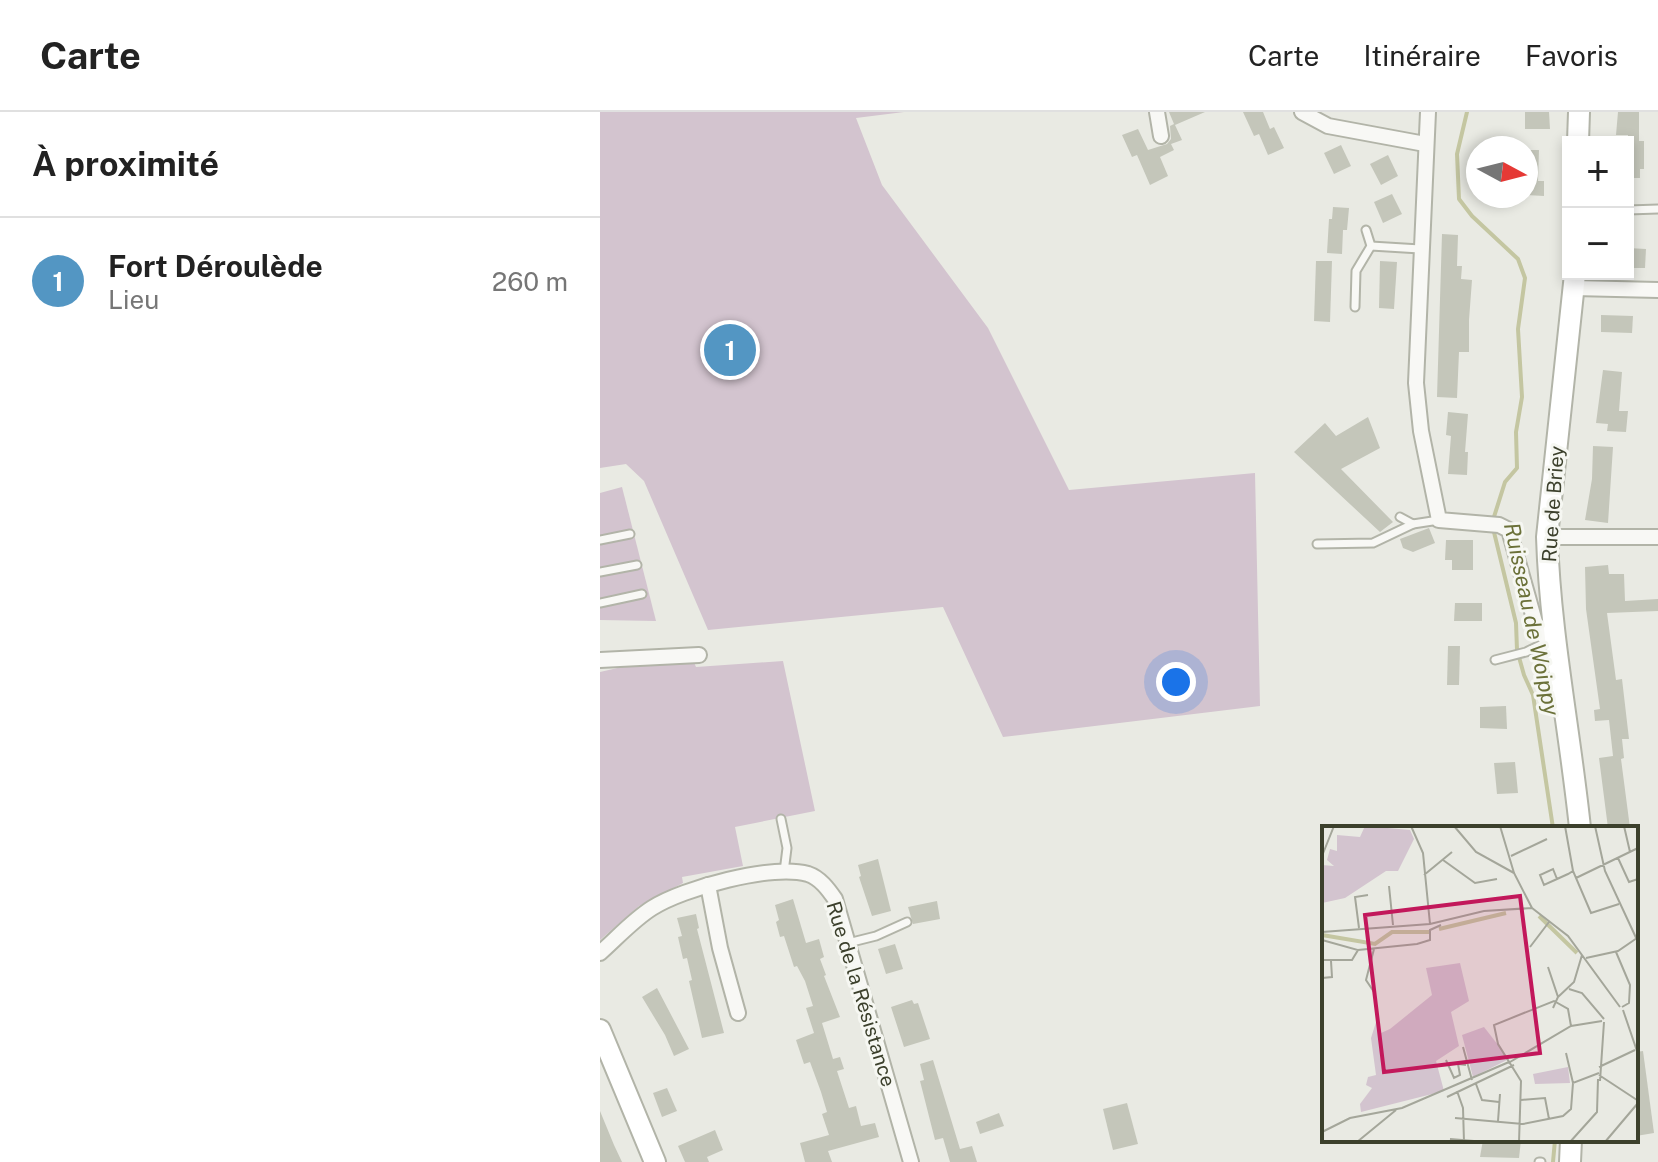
<!DOCTYPE html>
<html lang="fr">
<meta charset="utf-8">
<style>
:root{--surface:#fff;--page:#f2f2f2;--text:#222;--muted:#767676;--line:#e0e0e0;--accent:#5396c3}
body{margin:0;font-family:"Public Sans",sans-serif;background:var(--page);color:var(--text)}
.controls{position:absolute;right:24px;top:24px;display:grid;overflow:hidden;border-radius:0px;box-shadow:0 4px 12px #0003}
.controls button{width:72px;height:72px;display:grid;place-items:center;padding:0;border:0;border-bottom:2px solid var(--line);background:var(--surface);color:var(--text);font:40px sans-serif}
.compass{position:absolute;left:866px;top:24px;width:72px;height:72px;border-radius:50%;background:var(--surface);box-shadow:0 4px 12px #0003;rotate:97deg}
.you{position:absolute;left:576px;top:570px;width:28px;height:28px;margin:-20px;border:6px solid #fff;border-radius:50%;background:#1a73e8;box-shadow:0 0 0 12px #1a73e833}
.badge{display:grid;place-items:center;width:52px;height:52px;border-radius:50%;background:var(--accent);color:#fff;font-size:26px;font-weight:700}
.pin{position:absolute;translate:-50% -50%;border:4px solid #fff;box-shadow:0 2px 8px #0006}
.list{margin:0;padding:0;list-style:none}
h2{display:flex;justify-content:space-between;align-items:center;height:104px;margin:0;padding:0 32px;font-size:34px}
h2 small{font-size:26px;font-weight:400;color:var(--muted)}
.list li{display:grid;grid-template-columns:52px 1fr auto;gap:24px;align-items:center;box-sizing:border-box;height:128px;padding:0 32px;border-top:2px solid var(--line)}
.list b{display:block;font-size:30px;white-space:nowrap}
.list p{margin:0;font-size:26px;white-space:nowrap;color:var(--muted)}
.list em{font-size:26px;font-style:normal;color:var(--muted)}
.map{position:relative;flex:none;width:1058px;height:1050px;overflow:hidden}
header{display:flex;align-items:center;gap:48px;box-sizing:border-box;height:112px;padding:0 40px;background:var(--surface);border-bottom:2px solid var(--line)}
header strong{font-size:38px}
nav{display:flex;gap:44px;margin-inline-start:auto;font-size:28px}
main{display:flex}
aside{flex:1;background:var(--surface)}
.map>svg:first-child{display:block}
</style>
<header>
<strong>Carte</strong>
<nav><a>Carte</a><a>Itinéraire</a><a>Favoris</a></nav>
</header>
<main>
<aside>
<h2>À proximité<small></small></h2>
<ul class="list">
<li><span class="badge">1</span><div><b>Fort Déroulède</b><p>Lieu</p></div><em>260 m</em></li>
</ul>
</aside>
<div class="map">
<svg width="1058" height="1050" viewBox="0 0 1058 1050">
<rect width="100%" height="100%" fill="#e9eae3"/>
<!-- green -->
<g fill="#d3c4cf">
<polygon points="0,0 304,0 256,6 282,73 388,216 469,378 655,361 660,594 403,625 343,495 108,518 44,369 26,352 0,356"/>
<polygon points="22,375 56,509 0,508 0,381"/>
<polygon points="93,548 96,555 183,549 215,699 135,715 143,754 82,765 83,771 39,794 0,828 0,560 35,552"/>
</g>
<g fill="none" stroke-linecap="round" stroke-linejoin="round">
<!-- stream -->
<g stroke="#c4c6a1" stroke-width="4">
<polyline points="867,0 857,42 859,87 872,104 918,147 925,166 918,217 922,285 916,320 917,356 905,370 893,408"/>
<polyline points="893,416 916,511 917,538 924,563 933,583 953,716"/>
<polyline points="953,1050 955,1028"/>
</g>
</g>
<!-- building -->
<g fill="#c4c6ba">
<polygon points="569,0 605,0 575,13 582,28 571,32 574,38 560,45 568,64 550,73 537,43 532,45 522,23 538,17 548,38 567,32 571,27 570,14 574,12"/>
<polygon points="643,0 663,0 670,17 674,15 684,36 668,43 659,22 654,24"/>
<polygon points="925,0 949,0 950,17 925,17"/>
<polygon points="1018,0 1039,0 1039,29 1044,29 1044,57 1040,57 1040,66 1028,66 1028,23 1016,23"/>
<polygon points="741,33 751,54 734,62 724,41"/>
<polygon points="926,38 939,38 938,69 944,69 944,84 926,83"/>
<polygon points="788,43 798,64 781,73 770,52"/>
<polygon points="792,82 802,102 783,111 774,90"/>
<polygon points="733,95 749,96 747,118 743,118 742,142 727,141 729,107 732,107"/>
<polygon points="842,122 858,123 857,154 862,154 861,167 872,168 869,208 869,240 859,240 857,286 837,285"/>
<polygon points="1028,136 1046,137 1045,156 1028,156"/>
<polygon points="716,149 732,149 730,210 714,209"/>
<polygon points="780,149 797,150 794,197 779,196"/>
<polygon points="1001,203 1033,204 1032,221 1001,220"/>
<polygon points="1003,258 1022,260 1019,299 1028,299 1026,320 1007,319 1008,312 996,311"/>
<polygon points="848,300 868,302 865,340 868,340 867,363 848,362 851,324 846,323"/>
<polygon points="768,305 780,336 741,357 793,410 780,420 694,340 725,311 736,324"/>
<polygon points="993,334 1013,335 1008,411 985,408 992,367"/>
<polygon points="829,416 835,431 813,440 803,436 800,427"/>
<polygon points="846,428 873,428 873,458 852,458 852,448 845,448"/>
<polygon points="1008,453 1009,462 1024,462 1025,489 1058,487 1058,499 1007,501 1016,568 1022,567 1029,627 1022,627 1024,646 1021,647 1030,716 1008,716 999,646 1013,644 1009,608 995,609 994,598 1000,597 986,497 985,455"/>
<polygon points="855,491 882,491 882,509 854,509"/>
<polygon points="848,534 860,534 859,573 847,573"/>
<polygon points="906,594 907,617 880,616 880,595"/>
<polygon points="915,650 918,681 897,682 894,651"/>
<polygon points="278,747 291,799 272,804 259,765 261,764 258,753"/>
<polygon points="193,787 206,831 219,827 224,845 220,847 226,863 224,864 240,905 222,911 233,947 240,945 244,957 237,959 249,996 256,994 261,1014 275,1011 279,1025 228,1039 232,1050 205,1050 200,1031 229,1023 222,1002 227,1000 221,980 210,950 204,952 196,928 214,921 206,896 213,894 205,869 197,854 194,855 184,824 180,825 176,810 179,808 175,793"/>
<polygon points="337,789 340,807 313,812 308,795"/>
<polygon points="96,802 99,816 97,817 124,921 102,926 89,869 92,868 87,846 83,847 78,825 82,824 77,806"/>
<polygon points="295,832 303,857 286,862 278,837"/>
<polygon points="57,876 89,937 74,944 65,923 42,885"/>
<polygon points="312,888 314,892 318,891 330,927 304,935 291,895"/>
<polygon points="1043,939 1054,1021 1036,1024 1036,940"/>
<polygon points="333,948 360,1037 372,1034 377,1050 350,1050 343,1026 335,1028 320,969 324,968 320,952"/>
<polygon points="67,976 77,999 62,1005 53,981"/>
<polygon points="527,991 538,1032 513,1038 503,997"/>
<polygon points="0,999 14,1033 22,1050 0,1050"/>
<polygon points="399,1001 404,1014 380,1022 376,1010"/>
<polygon points="115,1018 123,1038 107,1045 109,1050 85,1050 78,1034"/>
<polygon points="883,1028 921,1028 919,1046 880,1045"/>
</g>
<g fill="none" stroke-linecap="round" stroke-linejoin="round">
<defs>
<g id="lane">
<polyline points="1028,98 1058,97"/>
<polyline points="771,134 820,137"/>
<polyline points="755,195 756,159 771,134 766,118"/>
<polyline points="800,405 813,412 839,408"/>
<polyline points="0,428 30,422"/>
<polyline points="717,432 773,431 813,412"/>
<polyline points="0,460 37,453"/>
<polyline points="0,491 42,482"/>
<polyline points="895,548 926,540 949,529"/>
<polyline points="181,707 187,736 184,760"/>
<polyline points="248,831 276,824 307,810"/>
<polyline points="939,1050 941,1050"/>
</g>
<g id="street">
<polyline points="557,0 561,24"/>
<polyline points="702,0 728,14 825,32"/>
<polyline points="828,0 816,271 821,319 839,408 899,413 909,418 935,510 943,523 956,536"/>
<polyline points="974,176 1058,178"/>
<polyline points="947,425 1058,425"/>
<polyline points="0,548 99,543"/>
<polyline points="108,773 120,836 138,901"/>
<path d="M0,841C17,826 33,808 52,796C83,776 172,752 208,762C220,766 228,777 235,787L311,1050"/>
</g>
<g id="secondary">
<polyline points="978,30 979,0"/>
<path d="M975,162L947,425C950,523 970,619 980,716"/>
<polyline points="0,918 55,1050"/>
<polyline points="970,1050 971,1028"/>
</g>
</defs>
<!-- lane casing -->
<use href="#lane" stroke="#b2b4a8" stroke-width="11"/>
<!-- street casing -->
<use href="#street" stroke="#b2b4a8" stroke-width="18"/>
<!-- secondary casing -->
<use href="#secondary" stroke="#b2b4a8" stroke-width="24"/>
<!-- lane -->
<use href="#lane" stroke="#f8f8f5" stroke-width="7"/>
<!-- street -->
<use href="#street" stroke="#f8f8f5" stroke-width="14"/>
<!-- secondary -->
<use href="#secondary" stroke="#fff" stroke-width="20"/>
</g>
<g text-anchor="middle" stroke-width="6" stroke-linejoin="round" paint-order="stroke">
<!-- street labels -->
<g font-size="20" fill="#3c402c" stroke="#f6f7f2">
<text transform="translate(953 392) rotate(-86)" y="7">Rue de Briey</text>
<text transform="translate(261 882) rotate(73)" y="7">Rue de la Résistance</text>
</g>
<!-- water labels -->
<g font-size="22" font-style="italic" fill="#6b7139" stroke="#f6f7f2">
<text transform="translate(932 507) rotate(78)" y="8">Ruisseau de Woippy</text>
</g>
</g>
<!-- overview -->
<g transform="translate(722 714)">
<rect width="316" height="316" fill="#e9eae3"/>
<path d="M43,0L88,4L92,13L76,45H64L23,72L0,77V39L12,40L5,34L8,23L15,25V9L38,11ZM138,137L147,175L129,186L137,220L114,235L122,265L39,286L38,278L50,262L44,259L46,251L54,249L49,212L55,193L59,207L68,203L110,169L104,142ZM162,201L187,233L151,251L140,209ZM246,241L248,257L213,258L211,248Z" fill="#d3c4cf"/>
<path fill="none" stroke="#c4c6a1" stroke-width="4" d="M217,90L255,127M117,103L184,87M0,109L53,118L70,106H107"/>
<path fill="none" stroke="#a4a69a" stroke-width="2" d="M89,0L101,27L108,98M132,0L154,26L192,47M178,0L192,47L210,82M243,0L251,45L269,87L297,78M273,0L283,45L316,116M302,0L308,26M0,30L12,0M189,30L225,13M296,32L307,56L316,53M121,34L153,57L175,53M102,49L130,26M254,52L316,22M235,53L231,43L218,49L222,59L235,53L246,48L251,45M67,60L71,99M37,102L33,71L46,69M0,106L108,98L162,85L210,82L246,110L298,181M0,114L36,124L30,134H0M208,121L227,96M36,124L95,118L108,114V104L119,99M294,126L308,159L307,177L300,181M264,132L296,125L315,112M226,141L236,171L231,182M0,152L10,151L9,135M247,163L260,167L282,193M52,166L44,154L52,123M236,171L252,156L260,129M301,184L316,228M141,221L150,254M244,227L251,257L277,247M124,234L132,252L138,249L136,238L144,239M188,236L249,200L280,195M277,241L313,224M277,249L315,274M278,255L282,196M154,258L160,274L177,276M135,265L141,282L142,316M125,271L192,239M199,274L223,272L227,293M133,292L201,298L241,290L249,283L251,257M176,295L178,268M0,306L28,292L80,282L187,236M128,313L164,316M35,316L74,284M197,316L199,255L176,218L172,199L232,175L246,183L249,200M248,316L275,286L276,253M283,316L316,277"/>
<path fill="#c2185b" fill-opacity="0.15" stroke="#c2185b" stroke-width="4" d="M198,70L218,227L62,246L43,89Z"/>
<rect width="316" height="316" fill="none" stroke="#3c402c" stroke-width="4"/>
</g>
</svg>
<div class="controls">
<button>+</button>
<button>−</button>
</div>
<svg class="compass" viewBox="-18 -18 36 36"><path d="M0-13l5 13h-10z" fill="#e53935"/><path d="M0 13l5-13h-10z" fill="#767676"/></svg>
<div class="you"></div>
<div class="pin badge" style="left:130px;top:238px">1</div>
</div>
</main>
